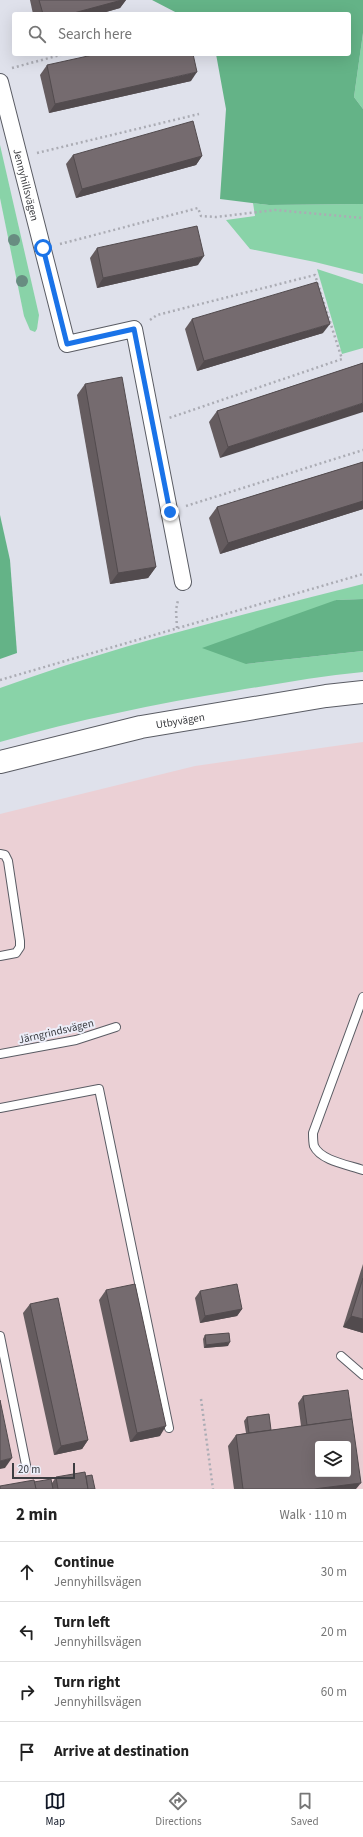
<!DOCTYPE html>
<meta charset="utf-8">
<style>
:root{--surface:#fff;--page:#f6f6f6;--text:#222;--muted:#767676;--line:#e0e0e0;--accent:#111827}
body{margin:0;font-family:"Source Sans 3",sans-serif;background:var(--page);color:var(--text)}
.controls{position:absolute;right:12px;bottom:12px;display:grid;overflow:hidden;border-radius:4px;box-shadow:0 4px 16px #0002}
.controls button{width:36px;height:36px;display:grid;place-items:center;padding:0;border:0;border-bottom:1px solid var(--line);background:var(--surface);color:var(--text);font:20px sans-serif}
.scale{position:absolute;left:12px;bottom:10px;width:63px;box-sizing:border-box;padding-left:4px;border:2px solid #3c3d41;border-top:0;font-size:11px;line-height:14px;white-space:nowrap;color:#3c3d41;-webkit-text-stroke:3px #eceef9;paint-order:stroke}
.stop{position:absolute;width:12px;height:12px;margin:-9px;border:3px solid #1a73e8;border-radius:50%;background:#fff}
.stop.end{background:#1a73e8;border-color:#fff;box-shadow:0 1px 4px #0008}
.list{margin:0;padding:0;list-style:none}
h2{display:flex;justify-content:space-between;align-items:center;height:52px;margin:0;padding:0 16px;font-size:17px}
h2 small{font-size:13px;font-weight:400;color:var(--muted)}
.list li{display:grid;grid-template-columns:26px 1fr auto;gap:12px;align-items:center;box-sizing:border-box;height:60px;padding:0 16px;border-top:1px solid var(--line)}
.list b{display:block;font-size:15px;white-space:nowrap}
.list p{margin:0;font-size:13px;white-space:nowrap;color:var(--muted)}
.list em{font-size:13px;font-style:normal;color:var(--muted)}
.icon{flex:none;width:22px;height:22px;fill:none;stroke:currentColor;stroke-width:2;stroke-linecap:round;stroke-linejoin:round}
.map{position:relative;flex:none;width:363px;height:1489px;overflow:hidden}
.search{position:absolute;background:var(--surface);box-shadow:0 4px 16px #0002;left:12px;right:12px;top:12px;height:44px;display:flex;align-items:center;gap:10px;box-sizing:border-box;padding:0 14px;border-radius:4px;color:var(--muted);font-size:15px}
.sheet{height:292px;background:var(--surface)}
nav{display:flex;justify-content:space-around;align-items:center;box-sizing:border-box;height:56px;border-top:1px solid var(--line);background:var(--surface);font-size:11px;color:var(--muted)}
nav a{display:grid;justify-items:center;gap:2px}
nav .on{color:var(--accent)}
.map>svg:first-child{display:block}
</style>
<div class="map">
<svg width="363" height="1489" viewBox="0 0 363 1489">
<rect width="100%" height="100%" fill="#dfe1eb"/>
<!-- industrial -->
<path fill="#ebd0d5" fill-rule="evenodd" d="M363,742V1489H0V814L195,766ZM318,1444H348V1474H318Z"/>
<!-- green -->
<g fill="#89d3a8">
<polygon points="363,33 363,109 354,97"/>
<polygon points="0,145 39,315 37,329 35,332 30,330 24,316 0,198"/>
<polygon points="253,203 269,205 363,204 363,274 315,262 250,249 226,220 255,216"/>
<polygon points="317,269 363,284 363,348 342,354"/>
<path d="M363,584V599L336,600L246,664L363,651V672C320,676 277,684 234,691C155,704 77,720 0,742V688C118,645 241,615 363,584Z"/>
</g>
<!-- forest -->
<g fill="#64b387">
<polygon points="152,0 363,0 363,33 354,97 363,109 363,204 269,205 220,199 226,109 216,54 349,54 349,14 179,14"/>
<polygon points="0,515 10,560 17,653 0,659"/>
<polygon points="363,599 363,651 246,664 202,648 336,600"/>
</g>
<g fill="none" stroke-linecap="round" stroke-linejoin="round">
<defs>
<g id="lane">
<polyline points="0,854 5,855 8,861 20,941 20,947 16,953 0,956"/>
<path d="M363,997L313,1133C313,1137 313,1142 314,1146C321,1161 349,1165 363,1170"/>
<polyline points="0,1054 76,1040 116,1027"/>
<polyline points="0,1108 99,1089 169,1428"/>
<polyline points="0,1336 26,1465"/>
<polyline points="341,1356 363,1375"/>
</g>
<g id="street">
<path id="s1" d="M0,82L67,344L134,329L183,582"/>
</g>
<g id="secondary">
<path id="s2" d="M0,762L141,727L326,696L363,692"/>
</g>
</defs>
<!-- lane casing -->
<use href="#lane" stroke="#5a5c64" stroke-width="10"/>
<!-- street casing -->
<use href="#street" stroke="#5a5c64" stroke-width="18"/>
<!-- secondary casing -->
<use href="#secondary" stroke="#5a5c64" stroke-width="24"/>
<!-- path -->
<g stroke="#abacb4" stroke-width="2.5" stroke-dasharray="2 3" stroke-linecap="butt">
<polyline points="12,68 64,54"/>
<polyline points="37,153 199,114"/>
<polyline points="60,244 198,208 201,216 216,217 275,210 363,218"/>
<polyline points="150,320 157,315 315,275 342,359 169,418"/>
<polyline points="186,506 363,450"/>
<polyline points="177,628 176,610 178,600"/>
<polyline points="0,680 363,574"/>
<polyline points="201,1399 213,1489"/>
</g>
<!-- lane -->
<use href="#lane" stroke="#fff" stroke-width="8"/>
<!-- street -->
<use href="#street" stroke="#fff" stroke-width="16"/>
<!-- secondary -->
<use href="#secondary" stroke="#fff" stroke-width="22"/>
</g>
<!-- trees -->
<g fill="#688d81">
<circle cx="14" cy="240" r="6"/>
<circle cx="22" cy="281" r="6"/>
</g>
<!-- wall -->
<g fill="#655c5f">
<polygon points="30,0 126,0 120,8 99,14 33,14"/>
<polygon points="47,65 191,81 49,113 40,75"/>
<polygon points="73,155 202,156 196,165 76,198 66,164"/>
<polygon points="97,248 198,265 97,288 90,258"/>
<polygon points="192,319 323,333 197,371 185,329"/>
<polygon points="363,363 220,458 209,422 217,411"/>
<polygon points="85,384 156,567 148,578 110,584 77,395"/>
<polygon points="363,462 363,509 220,554 209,518 217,507"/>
<polygon points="363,1264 363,1333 343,1327"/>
<polygon points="106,1290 160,1436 130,1442 99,1300"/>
<polygon points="200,1291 242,1309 237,1316 200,1323 195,1298"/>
<polygon points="30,1304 88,1440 82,1449 54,1455 23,1313"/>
<polygon points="205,1335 228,1346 204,1348 203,1339"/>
<polygon points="303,1396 352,1420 356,1489 234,1489 228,1446 236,1435 246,1433 244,1421 247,1417 271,1430 301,1426 298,1403"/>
<polygon points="86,1476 95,1489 0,1489 34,1482 52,1483 56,1477"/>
</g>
<!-- shaded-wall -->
<g fill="#524b4e">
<polygon points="122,0 126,0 120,8 99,14 70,14"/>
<polygon points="197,72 191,81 49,113 55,104"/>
<polygon points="202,156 196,165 76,198 82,189"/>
<polygon points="204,256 198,265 97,288 103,278"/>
<polygon points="330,324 323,333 197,371 204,361"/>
<polygon points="363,403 363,412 220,458 228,447"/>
<polygon points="363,501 363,509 220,554 228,543"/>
<polygon points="156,567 148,578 110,584 118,573"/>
<polygon points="242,1309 237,1316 200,1323 205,1316"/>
<polygon points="351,1316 363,1319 363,1333 343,1327"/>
<polygon points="230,1342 228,1346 204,1348 206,1345"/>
<polygon points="166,1426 160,1436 130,1442 137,1433"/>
<polygon points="88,1440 82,1449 54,1455 61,1446"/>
<polygon points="12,1458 5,1468 0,1469 0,1461"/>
<polygon points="361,1483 356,1489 314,1489"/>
</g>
<!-- building -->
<g fill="#756b6f" stroke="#524b4e" fill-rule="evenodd">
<polygon points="39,0 122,0 70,14 43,14"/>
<polygon points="97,54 193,54 197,72 55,104 47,65"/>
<polygon points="193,121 202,156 82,189 73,155"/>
<polygon points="197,226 204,256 103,278 97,248"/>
<polygon points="317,282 330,324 204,361 192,319"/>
<polygon points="363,363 363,403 228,447 217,411"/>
<polygon points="122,377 156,567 118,573 85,384"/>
<polygon points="363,462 363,501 228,543 217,507"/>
<polygon points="363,1278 363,1319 351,1316"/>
<polygon points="135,1284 166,1426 137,1433 106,1290"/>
<polygon points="237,1284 242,1309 205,1316 200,1291"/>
<polygon points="58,1298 88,1440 61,1446 30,1304"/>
<polygon points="229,1333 230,1342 206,1345 205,1335"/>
<polygon points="348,1390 352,1419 307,1425 303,1396"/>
<polygon points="0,1400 12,1458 0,1461"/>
<polygon points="269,1414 271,1430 249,1433 247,1417"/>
<path d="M352,1419L361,1483L314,1489H243L236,1435ZM318,1444H348V1474H318Z"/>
<polygon points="85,1472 88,1489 58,1489 56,1477"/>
<polygon points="92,1475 95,1489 88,1489 86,1476"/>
<polygon points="51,1479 53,1489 36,1489 34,1482"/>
<polygon points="34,1480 36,1489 0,1489 0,1486"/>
</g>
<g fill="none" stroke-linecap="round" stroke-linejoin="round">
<!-- route -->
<polyline stroke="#1a73e8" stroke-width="5" points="43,248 67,344 134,329 170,512"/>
</g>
<g text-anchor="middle" stroke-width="4" stroke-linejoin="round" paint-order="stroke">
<!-- street labels -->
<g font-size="11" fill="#3c3d41" stroke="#eceef9">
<text dy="4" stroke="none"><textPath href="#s1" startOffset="106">Jennyhillsvägen</textPath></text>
<text dy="4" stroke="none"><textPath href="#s2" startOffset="185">Utbyvägen</textPath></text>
<text transform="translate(56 1031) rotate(-13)" y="4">Järngrindsvägen</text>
</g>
</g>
</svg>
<div class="controls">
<button><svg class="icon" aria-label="layers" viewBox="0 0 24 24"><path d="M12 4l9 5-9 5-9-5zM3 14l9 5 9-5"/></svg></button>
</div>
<div class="scale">20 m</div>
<div class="stop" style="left:43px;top:248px"></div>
<div class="stop end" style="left:170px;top:512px"></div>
<div class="search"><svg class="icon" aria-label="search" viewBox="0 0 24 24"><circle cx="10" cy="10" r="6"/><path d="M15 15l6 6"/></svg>Search here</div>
</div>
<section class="sheet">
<h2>2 min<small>Walk · 110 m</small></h2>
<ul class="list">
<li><svg class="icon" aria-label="ahead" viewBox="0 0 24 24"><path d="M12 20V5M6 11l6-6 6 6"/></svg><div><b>Continue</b><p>Jennyhillsvägen</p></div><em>30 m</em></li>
<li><svg class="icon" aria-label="left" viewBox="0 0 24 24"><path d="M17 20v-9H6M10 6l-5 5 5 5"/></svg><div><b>Turn left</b><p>Jennyhillsvägen</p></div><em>20 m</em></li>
<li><svg class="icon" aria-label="right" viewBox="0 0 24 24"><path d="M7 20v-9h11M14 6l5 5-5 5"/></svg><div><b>Turn right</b><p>Jennyhillsvägen</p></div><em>60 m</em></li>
<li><svg class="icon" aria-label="arrive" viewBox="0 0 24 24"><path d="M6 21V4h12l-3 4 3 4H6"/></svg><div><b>Arrive at destination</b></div></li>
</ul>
</section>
<nav>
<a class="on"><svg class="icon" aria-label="map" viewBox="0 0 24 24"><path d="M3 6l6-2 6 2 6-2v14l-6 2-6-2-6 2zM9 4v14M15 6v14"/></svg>Map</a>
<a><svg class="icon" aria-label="directions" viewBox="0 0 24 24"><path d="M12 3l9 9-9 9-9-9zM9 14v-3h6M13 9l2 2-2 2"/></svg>Directions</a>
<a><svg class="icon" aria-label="saved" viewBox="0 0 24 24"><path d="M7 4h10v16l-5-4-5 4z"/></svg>Saved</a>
</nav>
